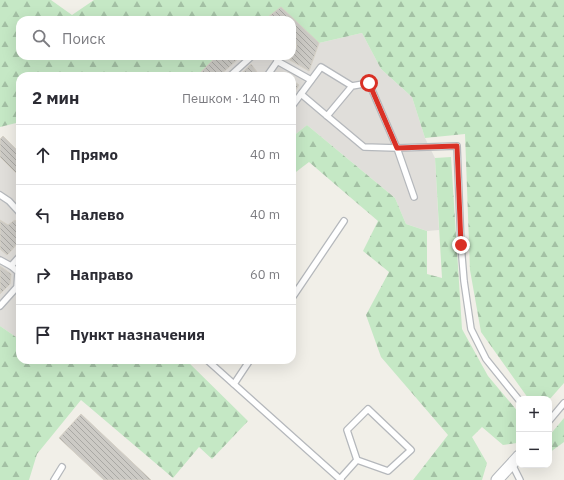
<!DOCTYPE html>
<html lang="ru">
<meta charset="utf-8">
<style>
:root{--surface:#fff;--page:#f7f7f7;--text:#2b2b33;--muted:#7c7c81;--line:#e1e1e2}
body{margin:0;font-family:"IBM Plex Sans",sans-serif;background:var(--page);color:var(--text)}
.controls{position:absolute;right:12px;bottom:12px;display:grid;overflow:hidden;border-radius:8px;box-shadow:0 4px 16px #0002}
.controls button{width:36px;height:36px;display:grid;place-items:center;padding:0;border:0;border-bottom:1px solid var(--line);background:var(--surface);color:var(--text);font:20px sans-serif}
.stop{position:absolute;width:12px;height:12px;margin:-9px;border:3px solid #d93025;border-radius:50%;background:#fff}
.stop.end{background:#d93025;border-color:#fff;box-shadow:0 1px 4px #0008}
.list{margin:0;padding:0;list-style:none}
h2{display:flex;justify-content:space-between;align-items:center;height:52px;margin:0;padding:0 16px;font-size:17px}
h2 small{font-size:13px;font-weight:400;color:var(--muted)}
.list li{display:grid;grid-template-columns:26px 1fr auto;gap:12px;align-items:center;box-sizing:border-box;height:60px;padding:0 16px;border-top:1px solid var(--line)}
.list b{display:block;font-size:15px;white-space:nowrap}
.list em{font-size:13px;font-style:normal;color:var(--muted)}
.icon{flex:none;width:22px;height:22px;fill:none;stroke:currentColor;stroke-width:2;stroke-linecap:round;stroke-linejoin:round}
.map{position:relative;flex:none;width:564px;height:480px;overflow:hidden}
.search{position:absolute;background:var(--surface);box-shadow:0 4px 16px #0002;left:16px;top:16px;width:280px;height:44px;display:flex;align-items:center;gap:10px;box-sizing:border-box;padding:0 14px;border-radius:12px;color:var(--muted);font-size:15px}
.panel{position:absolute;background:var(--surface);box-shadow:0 4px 16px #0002;left:16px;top:72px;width:280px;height:292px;border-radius:12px}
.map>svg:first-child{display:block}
</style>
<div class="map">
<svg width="564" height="480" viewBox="0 0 564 480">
<defs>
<pattern id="forest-firs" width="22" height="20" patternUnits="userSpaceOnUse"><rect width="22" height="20" fill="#c5e8c5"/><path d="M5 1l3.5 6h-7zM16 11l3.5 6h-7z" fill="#a3c0a4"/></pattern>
<pattern id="building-back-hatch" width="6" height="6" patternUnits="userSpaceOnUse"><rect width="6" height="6" fill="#cccac5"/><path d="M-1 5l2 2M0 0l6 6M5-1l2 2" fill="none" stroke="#a9a8a4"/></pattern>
</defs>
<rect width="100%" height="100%" fill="#f1efe8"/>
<!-- industrial -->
<g fill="#e0deda">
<polygon points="281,7 319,43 362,33 381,69 412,97 425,138 435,158 439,230 427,231 406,224 395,198 307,125 292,137 292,76 197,76 217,56 292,56 292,20 264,20"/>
<polygon points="0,139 6,139 20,153 20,332 16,337 0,326"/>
</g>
<!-- forest -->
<g fill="url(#forest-firs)">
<polygon points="0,0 51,0 72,15 94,0 564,0 564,383 549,400 549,399 528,398 481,332 470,270 465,134 425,138 412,97 381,69 362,33 319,43 281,7 264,20 20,20 20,56 217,56 197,76 20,76 20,122 0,127"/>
<polygon points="307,125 395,198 406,224 427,231 427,274 442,278 435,158 451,157 462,329 488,376 519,413 519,438 517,443 503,445 482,427 472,437 487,463 482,480 413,480 448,435 381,357 366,315 389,272 363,251 378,221 309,162 292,175 292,137"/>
<polygon points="0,326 16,337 20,332 20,360 186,360 248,421 212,459 199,447 173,478 81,400 37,454 29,480 0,480"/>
<polygon points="564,418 564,442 549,453 549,436"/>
</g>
<!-- building -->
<g fill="url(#building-back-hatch)" stroke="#d6d1c6">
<polygon points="281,7 319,43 309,71 290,60 297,45 292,39 292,20 264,20"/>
<polygon points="217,56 241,56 219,76 197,76"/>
<polygon points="251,64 260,76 239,76"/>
<polygon points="292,80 299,85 292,95"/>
<polygon points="3,136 20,153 20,177 0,157 0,139"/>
<polygon points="0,220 8,225 15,220 20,226 20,241 7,255 0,249"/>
<polygon points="0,266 11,274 10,284 0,294"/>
<polygon points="81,414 151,480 104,480 59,438"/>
</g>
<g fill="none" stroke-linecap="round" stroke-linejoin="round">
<defs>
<g id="lane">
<polyline points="277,61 311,80"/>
<polyline points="230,76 252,56"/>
<polyline points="267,76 281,56"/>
<polyline points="352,86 321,67 301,94 327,116 352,86 369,83 397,148 457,146 461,245 464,281 471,329 486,359 519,400"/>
<polyline points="292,106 301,94"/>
<polyline points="327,116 364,147 397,148 414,197"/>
<polyline points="0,195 9,201 20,213"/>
<polyline points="0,260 11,266 20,256"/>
<polyline points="292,298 344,221"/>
<polyline points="0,306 17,287 18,272 11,266"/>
<polyline points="207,360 341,480"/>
<polyline points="234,384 250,360"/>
<polyline points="549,421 564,403"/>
<polyline points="512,464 520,480"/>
<polyline points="340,479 357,460 388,471 411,450 368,409 347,430 357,460"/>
<polyline points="54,480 62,467"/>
</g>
<polyline id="street" points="497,480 519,456"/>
</defs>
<!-- lane casing -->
<use href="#lane" stroke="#b5b8bc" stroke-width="8"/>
<!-- street casing -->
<use href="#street" stroke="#b5b8bc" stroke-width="13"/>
<!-- lane -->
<use href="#lane" stroke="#fff" stroke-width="5.5"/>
<!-- street -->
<use href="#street" stroke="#fff" stroke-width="11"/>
</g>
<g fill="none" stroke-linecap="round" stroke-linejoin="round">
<!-- route -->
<polyline stroke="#d93025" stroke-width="5" points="369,83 397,148 457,146 461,245"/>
</g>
</svg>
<div class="controls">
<button>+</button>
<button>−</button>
</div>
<div class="stop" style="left:369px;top:83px"></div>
<div class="stop end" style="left:461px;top:245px"></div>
<div class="search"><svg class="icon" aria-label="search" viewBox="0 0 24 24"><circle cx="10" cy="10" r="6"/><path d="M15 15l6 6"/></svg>Поиск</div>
<section class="panel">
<h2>2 мин<small>Пешком · 140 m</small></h2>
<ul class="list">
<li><svg class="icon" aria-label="ahead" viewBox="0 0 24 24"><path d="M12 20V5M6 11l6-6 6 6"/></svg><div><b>Прямо</b></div><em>40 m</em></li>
<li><svg class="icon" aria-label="left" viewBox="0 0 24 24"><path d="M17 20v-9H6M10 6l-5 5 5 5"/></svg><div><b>Налево</b></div><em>40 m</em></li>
<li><svg class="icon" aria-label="right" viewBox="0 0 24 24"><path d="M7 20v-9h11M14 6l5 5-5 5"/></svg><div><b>Направо</b></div><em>60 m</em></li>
<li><svg class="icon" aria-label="arrive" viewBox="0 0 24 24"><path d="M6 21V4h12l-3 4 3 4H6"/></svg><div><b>Пункт назначения</b></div></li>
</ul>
</section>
</div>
